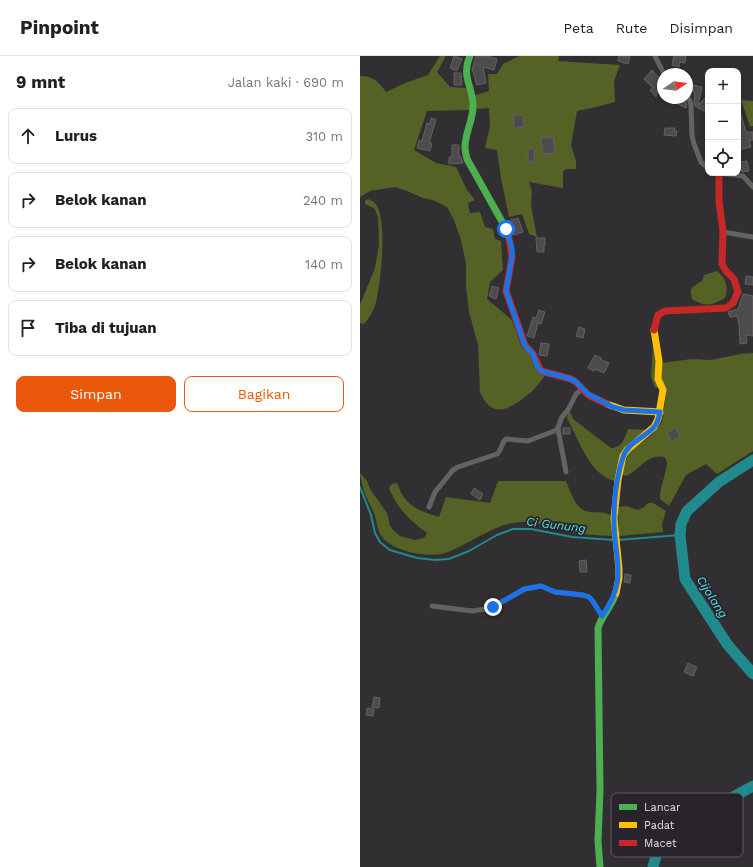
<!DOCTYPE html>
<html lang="id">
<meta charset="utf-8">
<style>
:root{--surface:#fff;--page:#f2f2f2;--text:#202124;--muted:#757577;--line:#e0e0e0;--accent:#ea580c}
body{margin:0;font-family:"Work Sans",sans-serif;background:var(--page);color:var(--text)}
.controls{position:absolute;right:12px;top:12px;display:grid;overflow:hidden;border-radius:8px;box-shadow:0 2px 6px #0003}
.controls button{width:36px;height:36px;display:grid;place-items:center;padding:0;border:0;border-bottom:1px solid var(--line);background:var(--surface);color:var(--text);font:20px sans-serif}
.compass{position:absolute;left:297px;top:12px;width:36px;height:36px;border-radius:50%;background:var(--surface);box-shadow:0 2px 6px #0003;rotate:77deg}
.stop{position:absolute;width:12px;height:12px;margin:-9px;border:3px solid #1a73e8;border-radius:50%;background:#fff}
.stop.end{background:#1a73e8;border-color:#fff;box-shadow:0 1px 4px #0008}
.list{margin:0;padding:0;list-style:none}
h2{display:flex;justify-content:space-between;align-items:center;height:52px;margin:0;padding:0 16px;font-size:17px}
h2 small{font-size:13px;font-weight:400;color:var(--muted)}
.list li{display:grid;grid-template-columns:26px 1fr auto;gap:12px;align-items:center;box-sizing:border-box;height:56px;margin:0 8px 8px;padding:0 8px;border:1px solid var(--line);border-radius:8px}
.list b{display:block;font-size:15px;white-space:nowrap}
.list em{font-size:13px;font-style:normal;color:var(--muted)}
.actions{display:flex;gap:8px;padding:12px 16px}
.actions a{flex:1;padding:9px 0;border:1px solid var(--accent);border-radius:8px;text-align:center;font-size:14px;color:var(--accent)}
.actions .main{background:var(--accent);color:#fff}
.icon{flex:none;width:22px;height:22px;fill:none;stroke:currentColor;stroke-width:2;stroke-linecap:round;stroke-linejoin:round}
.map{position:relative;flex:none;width:393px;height:811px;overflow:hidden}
header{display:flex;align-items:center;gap:24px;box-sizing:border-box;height:56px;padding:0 20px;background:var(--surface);border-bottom:1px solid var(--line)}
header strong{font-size:19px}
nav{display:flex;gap:22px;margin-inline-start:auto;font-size:14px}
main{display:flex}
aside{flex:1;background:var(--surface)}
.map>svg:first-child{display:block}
</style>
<header>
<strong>Pinpoint</strong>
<nav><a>Peta</a><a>Rute</a><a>Disimpan</a></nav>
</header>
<main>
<aside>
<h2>9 mnt<small>Jalan kaki · 690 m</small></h2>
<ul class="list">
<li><svg class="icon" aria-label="ahead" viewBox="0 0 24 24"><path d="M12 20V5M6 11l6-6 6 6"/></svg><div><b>Lurus</b></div><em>310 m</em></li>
<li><svg class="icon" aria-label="right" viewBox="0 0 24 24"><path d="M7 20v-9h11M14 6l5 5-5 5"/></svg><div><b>Belok kanan</b></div><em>240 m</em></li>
<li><svg class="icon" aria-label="right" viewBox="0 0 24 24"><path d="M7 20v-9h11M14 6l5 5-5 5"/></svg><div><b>Belok kanan</b></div><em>140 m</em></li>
<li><svg class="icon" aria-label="arrive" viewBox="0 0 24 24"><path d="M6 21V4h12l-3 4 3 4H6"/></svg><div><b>Tiba di tujuan</b></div></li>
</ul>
<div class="actions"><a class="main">Simpan</a><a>Bagikan</a></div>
</aside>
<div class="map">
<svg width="393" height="811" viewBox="0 0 393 811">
<rect width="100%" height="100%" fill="#322f33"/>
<!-- forest -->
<g fill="#556226">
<path d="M80,0H86L77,16L90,31L106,32L110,46V54L67,55L54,94L76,107L96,111L107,134L115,144L108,147L110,157L120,156L125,171L133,173L135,183L141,185L143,214L130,226L127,243L152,264L162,292L171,299L174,310L178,316L185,319C178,330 171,337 161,344C143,357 130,359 120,336L118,289L109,256L106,231V208L101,184L94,164L87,151L73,144L63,142L47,135L35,131L10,135L0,141V20C13,20 19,26 26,36L45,27L68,19Z"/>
<polygon points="159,0 199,0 198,5 260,9 254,25 255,46 232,52 217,55 211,89 216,105 216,113 207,113 203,115 203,132 169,126 172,135 171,150 177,181 169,178 162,158 149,161 141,122 137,94 125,92 130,70 129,52 117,53 113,40 129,35 128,18 137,18 143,8"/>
<polygon points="381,44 393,45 393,70 390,70"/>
<path d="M8,143C12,145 15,146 17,150C27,167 21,227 16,246C14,254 10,261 4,268L0,267V249L15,212L19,188L18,162L15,153L5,148V145Z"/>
<path d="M357,215C366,222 369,232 365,242C351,250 345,251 332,243C329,230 333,231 342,225L344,219Z"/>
<polygon points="293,290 300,331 295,332 291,321"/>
<path d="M393,297V395L357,418L346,408L326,419L309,450L300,443V437L307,409V406L305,401C287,397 280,414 266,420L261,418L269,396L292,379L302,366L306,338L304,331L300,324L302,307L332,303L351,304L380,298Z"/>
<path d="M208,357H211L213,363L251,392C262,392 264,383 268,373L286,374L269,388L255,425C230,420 218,382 207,362Z"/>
<path d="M0,417L7,425L10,433L27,457L30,470L34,475L40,480L55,484L64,482L67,477C50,465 37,452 29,432C30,429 33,427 36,427C40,430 39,434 42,438C51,453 64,456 79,461L86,441L130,447L138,425H206C211,437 216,455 230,456C239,457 244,455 252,460L253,480C238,479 222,479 208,476C193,472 177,465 161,466C136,467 111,487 88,496C71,503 35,496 23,482C17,476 17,465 14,457C11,449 6,442 4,435C2,429 1,423 0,417Z"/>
<polygon points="288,447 293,447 306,455 302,468 303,476 259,480 258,451 266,450 278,454 284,451"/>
</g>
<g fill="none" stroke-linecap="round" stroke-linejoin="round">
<!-- stream -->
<g stroke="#208a8c" stroke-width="2">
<polyline points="0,431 11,459 15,477 20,486 30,494 57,502 75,504 89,503 109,495 137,479 153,473 171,473 212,481 254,484"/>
<polyline points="258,484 320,479"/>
</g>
<!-- river -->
<g stroke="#208a8c" stroke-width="11">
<polyline points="393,404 359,426 327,455 321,468 320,479 325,523 367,588 393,618"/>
<polyline points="293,811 302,777 364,746 393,730"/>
</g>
</g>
<!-- building -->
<g fill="#4e4b4c" stroke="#656162">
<polygon points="94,0 102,3 97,15 90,12"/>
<polygon points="116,0 127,0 137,3 134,14 123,11 126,27 117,29 112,13"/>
<polygon points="259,0 270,0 268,8 258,5"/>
<polygon points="314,0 326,0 325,7 320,6 319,11 312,9"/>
<polygon points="292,14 300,23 296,41 290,34 293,32 284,23"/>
<polygon points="94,17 101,17 102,29 94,29"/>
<polygon points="333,29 342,31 338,49 348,39 348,47 344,55 335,50 334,44 335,36 332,35"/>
<polygon points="316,42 320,42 325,45 327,49 326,52 314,46"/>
<polygon points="378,52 379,52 386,76 393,76 393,84 389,84 391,91 378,94 378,86 379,85 378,81"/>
<polygon points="153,59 163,59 164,71 154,72"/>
<polygon points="71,62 76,64 69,87 72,87 70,95 57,92 59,84 62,85 67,67 70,68"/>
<polygon points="305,72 315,72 314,75 317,75 316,80 304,79"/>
<polygon points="193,81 195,97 183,98 181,82"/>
<polygon points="92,89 99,89 99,101 101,101 103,107 89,108 89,101 92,101"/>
<rect x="168" y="93" width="6" height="13"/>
<polygon points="387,105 389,115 382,116 380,106"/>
<polygon points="158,162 163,176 153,179 148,165"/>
<polygon points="176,182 185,182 185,189 184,189 184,196 177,196"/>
<polygon points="386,220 393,221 393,229 385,228"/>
<polygon points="132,230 139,232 136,243 129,240"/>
<polygon points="383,238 393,240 393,280 386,279 387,287 380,288 379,268 377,260 370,261 368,256 378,253"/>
<polygon points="179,254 185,256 181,268 178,267 174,282 167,280 173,261 176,262"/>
<polygon points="219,271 225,273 223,282 216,280"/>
<polygon points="181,287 189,288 187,300 179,299"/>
<polygon points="235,299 241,302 240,303 249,307 244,317 235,313 234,315 228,312"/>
<rect x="203" y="372" width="7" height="6"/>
<polygon points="316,372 320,381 311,385 307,376"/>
<polygon points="114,432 123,438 120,444 111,438"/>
<polygon points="226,504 227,516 220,516 219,505"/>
<polygon points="265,518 271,519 270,527 264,526"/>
<polygon points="328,607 337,611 333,620 324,616"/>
<polygon points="14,641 20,642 19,652 12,651"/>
<polygon points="7,652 14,653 13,660 6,659"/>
</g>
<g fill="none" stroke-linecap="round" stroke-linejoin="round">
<!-- street -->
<g stroke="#646363" stroke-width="5">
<polyline points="295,0 304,18"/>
<polyline points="327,39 331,48 332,80 334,88 341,106 348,112"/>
<polyline points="358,117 383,120 393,131"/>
<polyline points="363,176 393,181"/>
<polyline points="198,373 206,416"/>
<path d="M69,451L75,436L93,414L98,411L137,398C142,394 141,387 146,383L168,385L197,374L202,361L208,354L216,338L222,333"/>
<polyline points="72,550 112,555 126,553 140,547 165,533 181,530 195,536 223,539 229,541 232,544 242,560"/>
</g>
<!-- fast -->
<g stroke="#4caf50" stroke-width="7">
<path d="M110,0C101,19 112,30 113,48C114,63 105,76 105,91C105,95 106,99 107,103L145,171"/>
<path d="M240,811L238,785L240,734L238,572C242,559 252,550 256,537"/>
</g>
<!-- slow -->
<g stroke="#ffc107" stroke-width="7">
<polyline points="247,348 264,354 300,356"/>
<polyline points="256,537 259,522 259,513 254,462 258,424 263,400 267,394 294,371 298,363 303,334 298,323 299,305 294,274"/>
</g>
<!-- jam -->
<g stroke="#c62828" stroke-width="7">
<polyline points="145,171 149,182 152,201 146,235 165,289 173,298 181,315 211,323 216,326 228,339 247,348"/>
<polyline points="294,274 298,259 305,255 366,252 373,247 378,236 374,223 366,215 362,208 363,176 359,145 359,117"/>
</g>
</g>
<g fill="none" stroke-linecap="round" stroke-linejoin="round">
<!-- route -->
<path stroke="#1a73e8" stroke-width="5" d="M133,551L164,533L181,530L195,536L223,539L229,541L232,544L242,560C270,521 253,503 254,461C254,442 257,420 263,401C268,386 286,381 295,370C298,366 299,360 300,356L264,354L253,351L228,338L216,326L211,323L181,315L177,310L173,298L165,290L146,235L152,201V192L146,173"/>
</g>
<g text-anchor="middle" stroke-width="3.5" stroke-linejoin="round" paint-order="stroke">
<!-- water labels -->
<g font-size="12" font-style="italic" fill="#48e4e6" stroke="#29232b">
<text transform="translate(196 469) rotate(7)" y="4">Ci Gunung</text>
<text transform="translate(352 541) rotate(58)" y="4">Cijolang</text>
</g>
</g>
<!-- legend -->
<rect x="251" y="737" width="132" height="64" rx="6" fill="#29232b" stroke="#605b62" stroke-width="1"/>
<rect x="259" y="748" width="18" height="6" fill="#4caf50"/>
<rect x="259" y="766" width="18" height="6" fill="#ffc107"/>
<rect x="259" y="784" width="18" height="6" fill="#c62828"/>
<g font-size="11" fill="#e2dee3">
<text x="284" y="755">Lancar</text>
<text x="284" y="773">Padat</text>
<text x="284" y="791">Macet</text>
</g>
</svg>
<div class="controls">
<button>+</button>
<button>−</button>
<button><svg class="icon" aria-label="locate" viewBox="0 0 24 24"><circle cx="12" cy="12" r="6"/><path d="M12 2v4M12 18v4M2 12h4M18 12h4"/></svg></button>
</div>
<svg class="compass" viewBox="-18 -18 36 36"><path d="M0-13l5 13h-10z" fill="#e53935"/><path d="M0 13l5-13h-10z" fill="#757577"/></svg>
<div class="stop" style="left:146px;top:173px"></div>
<div class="stop end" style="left:133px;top:551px"></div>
</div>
</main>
